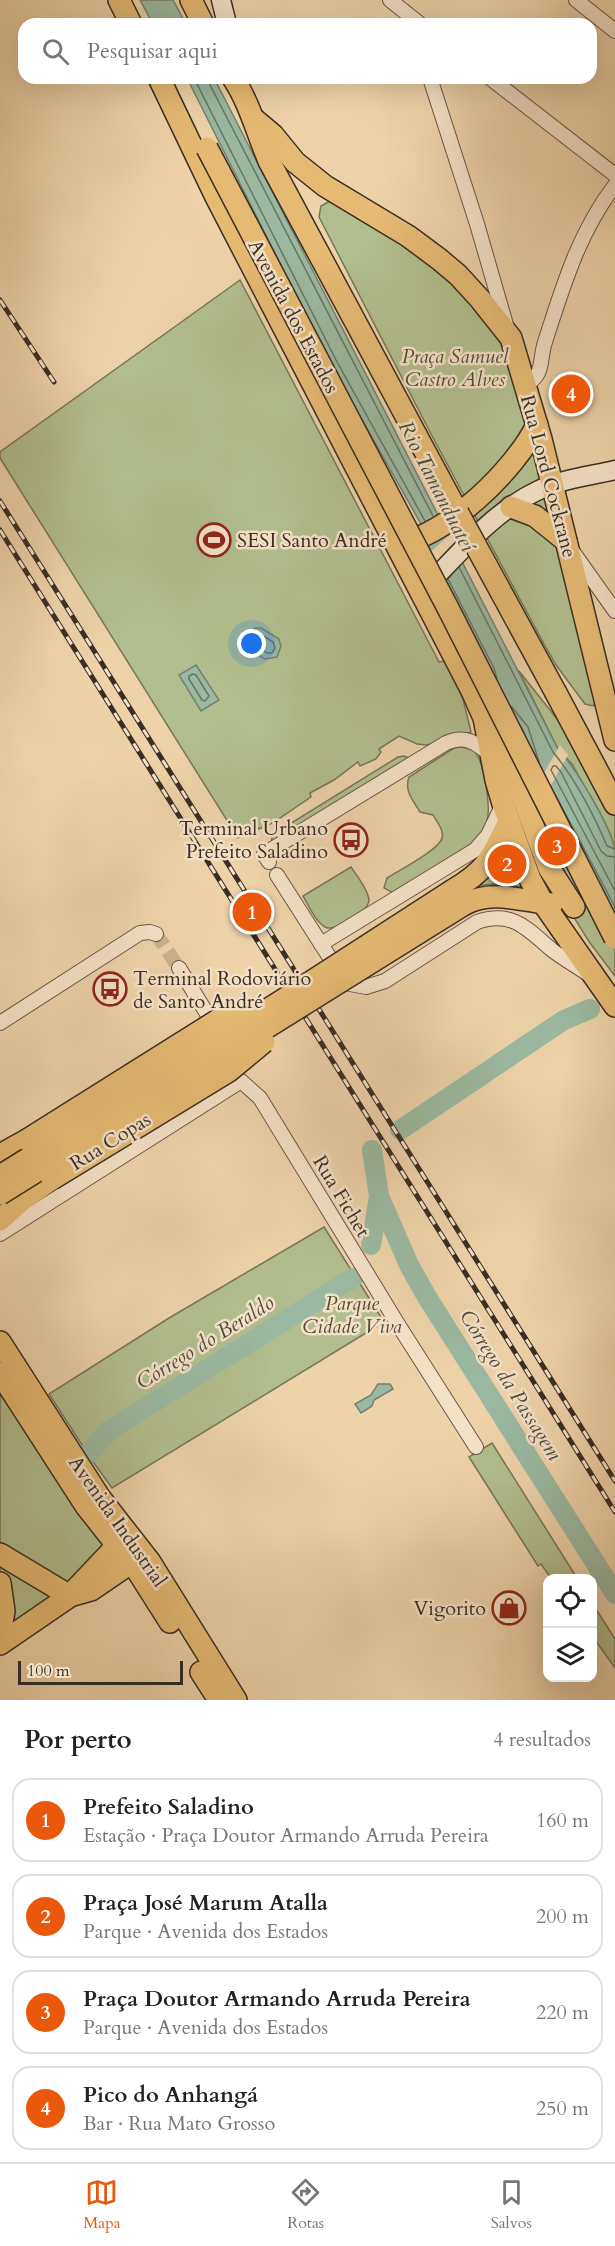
<!DOCTYPE html>
<html lang="pt">
<meta charset="utf-8">
<style>
:root{--surface:#fff;--page:#f6f6f6;--text:#222;--muted:#767676;--line:#e0e0e0;--accent:#ea580c}
body{margin:0;font-family:Cardo,serif;background:var(--page);color:var(--text)}
.controls{position:absolute;right:18px;bottom:18px;display:grid;overflow:hidden;border-radius:12px;box-shadow:0 6px 24px #0002}
.controls button{width:54px;height:54px;display:grid;place-items:center;padding:0;border:0;border-bottom:2px solid var(--line);background:var(--surface);color:var(--text);font:30px sans-serif}
.scale{position:absolute;left:18px;bottom:15px;width:165px;box-sizing:border-box;padding-left:6px;border:3px solid #392e23;border-top:0;font-size:16px;line-height:21px;white-space:nowrap;color:#392e23;-webkit-text-stroke:4px #f4e2c7;paint-order:stroke}
.you{position:absolute;left:252px;top:644px;width:21px;height:21px;margin:-15px;border:4px solid #fff;border-radius:50%;background:#1a73e8;box-shadow:0 0 0 9px #1a73e833}
.badge{display:grid;place-items:center;width:39px;height:39px;border-radius:50%;background:var(--accent);color:#fff;font-size:20px;font-weight:700}
.pin{position:absolute;translate:-50% -50%;border:3px solid #fff;box-shadow:0 2px 6px #0006}
.list{margin:0;padding:0;list-style:none}
h2{display:flex;justify-content:space-between;align-items:center;height:78px;margin:0;padding:0 24px;font-size:26px}
h2 small{font-size:20px;font-weight:400;color:var(--muted)}
.list li{display:grid;grid-template-columns:39px 1fr auto;gap:18px;align-items:center;box-sizing:border-box;height:84px;margin:0 12px 12px;padding:0 12px;border:2px solid var(--line);border-radius:18px}
.list b{display:block;font-size:22px;white-space:nowrap}
.list p{margin:0;font-size:20px;white-space:nowrap;color:var(--muted)}
.list em{font-size:20px;font-style:normal;color:var(--muted)}
.icon{flex:none;width:33px;height:33px;fill:none;stroke:currentColor;stroke-width:2;stroke-linecap:round;stroke-linejoin:round}
.map{position:relative;flex:none;width:615px;height:1700px;overflow:hidden}
.search{position:absolute;background:var(--surface);box-shadow:0 6px 24px #0002;left:18px;right:18px;top:18px;height:66px;display:flex;align-items:center;gap:15px;box-sizing:border-box;padding:0 21px;border-radius:18px;color:var(--muted);font-size:22px}
.sheet{height:462px;background:var(--surface)}
nav{display:flex;justify-content:space-around;align-items:center;box-sizing:border-box;height:84px;border-top:2px solid var(--line);background:var(--surface);font-size:16px;color:var(--muted)}
nav a{display:grid;justify-items:center;gap:3px}
nav .on{color:var(--accent)}
.map>svg:first-child{display:block}
</style>
<div class="map">
<svg width="615" height="1700" viewBox="0 0 615 1700">
<rect width="100%" height="100%" fill="#eed3a9"/>
<filter id="stains"><feTurbulence type="fractalNoise" baseFrequency=".00333" numOctaves="4"/><feColorMatrix values="0 0 0 0 .2 0 0 0 0 .09 0 0 0 0 .02 0 0 0 .5 -.17"/></filter>
<radialGradient id="worn" r=".72"><stop offset=".6" stop-color="#630" stop-opacity="0"/><stop offset="1" stop-color="#630" stop-opacity=".3"/></radialGradient>
<!-- green -->
<g fill="#b2be8d" stroke="#767658" stroke-width="1.5">
<polygon points="340,201 406,242 463,289 505,349 532,436 595,703 593,706 585,704 556,665 544,644 431,434 319,217 321,206 328,202"/>
<polygon points="240,280 439,662 445,661 463,699 471,732 427,745 417,744 399,736 379,749 381,752 376,759 360,766 358,762 334,780 310,793 311,797 274,822 259,829 257,826 238,838 0,458 0,452"/>
<polygon points="519,671 615,792 615,850 606,826 572,764 558,749"/>
<polygon points="497,699 523,730 532,754 615,919 615,976 590,943 571,913"/>
<path d="M462,747C467,748 471,749 475,752C484,762 491,808 487,821C485,829 481,835 476,841L393,893L384,888L387,878C398,871 439,850 442,838C444,830 437,822 433,815L420,812C413,800 404,791 409,777L454,748Z"/>
<polygon points="404,756 409,758 271,844 272,837 275,833 398,757"/>
<polygon points="508,847 523,887 494,884 472,886 497,869"/>
<path d="M351,867C357,876 368,889 369,900C369,912 335,933 325,927C315,921 309,906 303,896Z"/>
<polygon points="324,1227 353,1273 111,1424 96,1434 84,1448 49,1394 169,1318"/>
<polygon points="359,1282 384,1322 112,1488 91,1459 104,1443"/>
<polygon points="0,1384 103,1544 55,1597 0,1635"/>
<polygon points="492,1443 577,1578 551,1578 541,1564 538,1566 469,1457"/>
<polygon points="592,1603 615,1639 615,1668 593,1637"/>
</g>
<!-- water -->
<g fill="#9bb9a2" stroke="#74816f" stroke-width="1.5">
<polygon points="140,0 173,0 186,24 153,24"/>
<path d="M187,78H214L558,749C575,767 611,826 615,850C615,867 615,900 615,919L532,754L523,730L497,699L433,563L426,533L330,363Z"/>
<polygon points="255,628 261,628 279,639 281,646 277,657 265,659 248,649 246,637"/>
<polygon points="196,665 219,700 201,711 179,675"/>
<polygon points="378,1384 390,1384 393,1389 374,1400 372,1406 361,1413 355,1404 371,1395"/>
</g>
<!-- pier -->
<g fill="#eed3a9">
<polygon points="452,533 462,553 439,581 428,554"/>
<polygon points="560,745 568,755 546,794 539,782"/>
</g>
<g fill="none" stroke-linecap="round" stroke-linejoin="round">
<!-- shore -->
<g stroke="#6a7462" stroke-width="1.5">
<polyline points="194,78 336,360 425,521"/>
<polyline points="209,78 209,83 433,516"/>
<path d="M459,567L553,752C576,780 593,813 607,846L615,849"/>
<polyline points="448,579 494,668 497,679"/>
<polygon points="260,634 273,642 275,648 272,653 267,653 253,645 253,637"/>
<polygon points="193,674 196,675 209,696 205,701 202,700 189,679 189,676"/>
<polyline points="511,706 528,727 539,762"/>
<polyline points="556,796 615,907"/>
<polyline points="615,857 607,856 601,851 561,772 556,766 553,766 551,770 615,891"/>
</g>
<!-- river -->
<g stroke="#9bb9a2" stroke-width="20">
<polyline points="400,1130 564,1020 590,1009"/>
<polyline points="379,1196 409,1265 427,1297 615,1594"/>
<polyline points="371,1245 379,1196 372,1150"/>
<polyline points="88,1454 108,1431 353,1278"/>
</g>
<!-- minor-tunnel -->
<polyline stroke="#cab28e" stroke-width="14" stroke-dasharray="14 7" stroke-linecap="butt" points="156,934 179,968"/>
<defs>
<g id="minor">
<polyline points="390,0 420,24"/>
<polyline points="576,0 615,31"/>
<polyline points="430,78 477,224 507,328"/>
<polyline points="490,78 615,175"/>
<path d="M525,385C545,375 539,360 545,342C563,286 579,232 615,185"/>
<polyline points="573,552 615,611"/>
<path d="M269,862L264,854L446,743C465,734 476,743 491,755"/>
<polyline points="277,875 321,944 475,850 488,835 503,804"/>
<path d="M321,944L343,978L350,984L366,987L385,981L477,922C513,910 527,929 552,950C564,959 576,966 588,974"/>
<polyline points="179,968 217,1030"/>
<polyline points="0,1023 140,933 150,932 156,934"/>
<polyline points="241,1081 260,1098 399,1326 476,1447"/>
<polyline points="0,1234 241,1081"/>
</g>
<g id="secondary">
<polyline points="221,0 227,24"/>
<path d="M423,590C459,554 492,512 539,490C562,479 590,476 615,470"/>
</g>
<g id="primary">
<polyline points="0,1342 100,1498 150,1562 236,1700"/>
<polyline points="0,1373 86,1506 116,1544 130,1559 170,1622"/>
<polyline points="0,1554 70,1596"/>
<polyline points="0,1583 4,1611 0,1635"/>
<polyline points="74,1591 111,1552 120,1531"/>
<polyline points="0,1644 70,1596 91,1590 132,1562"/>
<polyline points="201,1672 219,1700"/>
</g>
<g id="trunk">
<polyline points="119,0 131,24"/>
<polyline points="191,0 203,24"/>
<polyline points="159,78 216,197 472,691 484,718 496,780 503,804 530,879 543,903 615,1006"/>
<path d="M233,78C250,104 257,133 269,161L458,513"/>
<polyline points="254,119 273,135 295,162 325,186 408,236 439,259 458,275 480,299 511,338 541,439 615,740"/>
<polyline points="511,507 535,516 566,541"/>
<path d="M397,544C447,536 515,470 537,425"/>
<polyline points="556,693 615,804"/>
<polyline points="493,734 507,761 524,801 549,868 574,907"/>
<path d="M453,890C489,869 492,856 509,821"/>
<path d="M463,905C491,889 522,901 552,904"/>
<polyline points="0,1155 27,1140"/>
<polyline points="0,1220 21,1201 52,1179"/>
</g>
</defs>
<!-- minor casing -->
<use href="#minor" stroke="#665744" stroke-width="16"/>
<!-- secondary casing -->
<use href="#secondary" stroke="#392e23" stroke-width="21"/>
<!-- primary casing -->
<use href="#primary" stroke="#392e23" stroke-width="24"/>
<!-- trunk casing -->
<use href="#trunk" stroke="#392e23" stroke-width="24"/>
<!-- minor -->
<use href="#minor" stroke="#f4e2c7" stroke-width="14"/>
<!-- secondary -->
<use href="#secondary" stroke="#f4e2c7" stroke-width="18"/>
<!-- primary -->
<use href="#primary" stroke="#e7ba74" stroke-width="21"/>
<!-- trunk -->
<use href="#trunk" stroke="#e7ba74" stroke-width="21"/>
<defs>
<g id="rail">
<polyline points="0,300 54,382"/>
<polyline points="0,501 615,1481"/>
<polyline points="0,530 615,1512"/>
</g>
</defs>
<!-- rail casing -->
<use href="#rail" stroke="#392e23" stroke-width="5"/>
<!-- rail -->
<use href="#rail" stroke="#f4e2c7" stroke-width="3" stroke-dasharray="9" stroke-linecap="butt"/>
<defs>
<g id="trunk-bridge">
<polyline points="207,148 450,612 615,938"/>
<polyline points="458,513 556,693"/>
<polyline points="27,1140 218,1020 257,1008"/>
<polyline points="0,1176 283,1000 453,890"/>
<polyline points="52,1179 229,1071 264,1042"/>
<polyline points="0,1194 463,905"/>
</g>
</defs>
<!-- trunk-bridge casing -->
<use href="#trunk-bridge" stroke="#392e23" stroke-width="24" stroke-linecap="butt"/>
<!-- trunk-bridge -->
<use href="#trunk-bridge" stroke="#e7ba74" stroke-width="21"/>
</g>
<!-- icons -->
<defs>
<symbol id="stadium-ring" viewBox="-11 -11 22 22"><circle r="9.5" fill="#f4e2c7" stroke="#8f2418" stroke-width="1.5"/><path d="M0-5a6.5 5 0 1 0 0 10a6.5 5 0 1 0 0-10ZM-3.5-1.8h7v3.6h-7Z" fill="#8f2418"/></symbol>
<symbol id="bus-ring" viewBox="-11 -11 22 22"><circle r="9.5" fill="#f4e2c7" stroke="#8f2418" stroke-width="1.5"/><path d="M-5-6H5V4H4V6H2V4H-2V6H-4V4H-5ZM-3.5-4V0h7V-4ZM-3.5 1.2v1.5H-2V1.2ZM2 1.2v1.5H3.5V1.2Z" fill="#8f2418"/></symbol>
<symbol id="shop-ring" viewBox="-11 -11 22 22"><circle r="9.5" fill="#f4e2c7" stroke="#8f2418" stroke-width="1.5"/><path d="M-5-2.5h2.3a2.7 3.5 0 0 1 5.4 0H5L5.5 6h-11ZM-1.5-2.5h3a1.5 2.3 0 0 0-3 0Z" fill="#8f2418"/></symbol>
</defs>
<g fill-rule="evenodd">
<use href="#stadium-ring" x="195" y="521" width="38" height="38"/>
<use href="#bus-ring" x="332" y="821" width="38" height="38"/>
<use href="#bus-ring" x="91" y="970" width="38" height="38"/>
<use href="#shop-ring" x="490" y="1589" width="38" height="38"/>
</g>
<g text-anchor="middle" stroke-width="5" stroke-linejoin="round" paint-order="stroke">
<!-- street labels -->
<g font-size="20" fill="#392e23" stroke="#f4e2c7">
<text transform="translate(294 316) rotate(62)" y="7">Avenida dos Estados</text>
<text transform="translate(549 476) rotate(75)" y="7">Rua Lord Cockrane</text>
<text transform="translate(110 1141) rotate(-32)" y="7">Rua Copas</text>
<text transform="translate(342 1196) rotate(59)" y="7">Rua Fichet</text>
<text transform="translate(118 1521) rotate(55)" y="7">Avenida Industrial</text>
</g>
<!-- park labels -->
<g font-size="20" font-style="italic" fill="#514b38" stroke="#f4e2c7">
<text x="455" y="363">Praça Samuel<tspan x="455" dy="23">Castro Alves</tspan></text>
<text x="352" y="1310">Parque<tspan x="352" dy="23">Cidade Viva</tspan></text>
</g>
<!-- poi labels -->
<g font-size="20" fill="#392e23" stroke="#f4e2c7" text-anchor="start">
<text x="237" y="547">SESI Santo André</text>
<text x="328" y="835" text-anchor="end">Terminal Urbano<tspan x="328" dy="23">Prefeito Saladino</tspan></text>
<text x="133" y="985">Terminal Rodoviário<tspan x="133" dy="23">de Santo André</tspan></text>
<text x="486" y="1615" text-anchor="end">Vigorito</text>
</g>
<!-- water labels -->
<g font-size="21" font-style="italic" fill="#4d4a3c" stroke="#f4e2c7">
<text transform="translate(437 486) rotate(63)" y="7">Rio Tamanduateí</text>
<text transform="translate(205 1342) rotate(-32)" y="7">Córrego do Beraldo</text>
<text transform="translate(511 1385) rotate(58)" y="7">Córrego da Passagem</text>
</g>
</g>
<rect width="100%" height="100%" filter="url(#stains)"/>
<rect width="100%" height="100%" fill="url(#worn)"/>
</svg>
<div class="controls">
<button><svg class="icon" aria-label="locate" viewBox="0 0 24 24"><circle cx="12" cy="12" r="6"/><path d="M12 2v4M12 18v4M2 12h4M18 12h4"/></svg></button>
<button><svg class="icon" aria-label="layers" viewBox="0 0 24 24"><path d="M12 4l9 5-9 5-9-5zM3 14l9 5 9-5"/></svg></button>
</div>
<div class="scale">100 m</div>
<div class="you"></div>
<div class="pin badge" style="left:252px;top:912px">1</div>
<div class="pin badge" style="left:507px;top:864px">2</div>
<div class="pin badge" style="left:557px;top:846px">3</div>
<div class="pin badge" style="left:571px;top:394px">4</div>
<div class="search"><svg class="icon" aria-label="search" viewBox="0 0 24 24"><circle cx="10" cy="10" r="6"/><path d="M15 15l6 6"/></svg>Pesquisar aqui</div>
</div>
<section class="sheet">
<h2>Por perto<small>4 resultados</small></h2>
<ul class="list">
<li><span class="badge">1</span><div><b>Prefeito Saladino</b><p>Estação · Praça Doutor Armando Arruda Pereira</p></div><em>160 m</em></li>
<li><span class="badge">2</span><div><b>Praça José Marum Atalla</b><p>Parque · Avenida dos Estados</p></div><em>200 m</em></li>
<li><span class="badge">3</span><div><b>Praça Doutor Armando Arruda Pereira</b><p>Parque · Avenida dos Estados</p></div><em>220 m</em></li>
<li><span class="badge">4</span><div><b>Pico do Anhangá</b><p>Bar · Rua Mato Grosso</p></div><em>250 m</em></li>
</ul>
</section>
<nav>
<a class="on"><svg class="icon" aria-label="map" viewBox="0 0 24 24"><path d="M3 6l6-2 6 2 6-2v14l-6 2-6-2-6 2zM9 4v14M15 6v14"/></svg>Mapa</a>
<a><svg class="icon" aria-label="directions" viewBox="0 0 24 24"><path d="M12 3l9 9-9 9-9-9zM9 14v-3h6M13 9l2 2-2 2"/></svg>Rotas</a>
<a><svg class="icon" aria-label="saved" viewBox="0 0 24 24"><path d="M7 4h10v16l-5-4-5 4z"/></svg>Salvos</a>
</nav>
